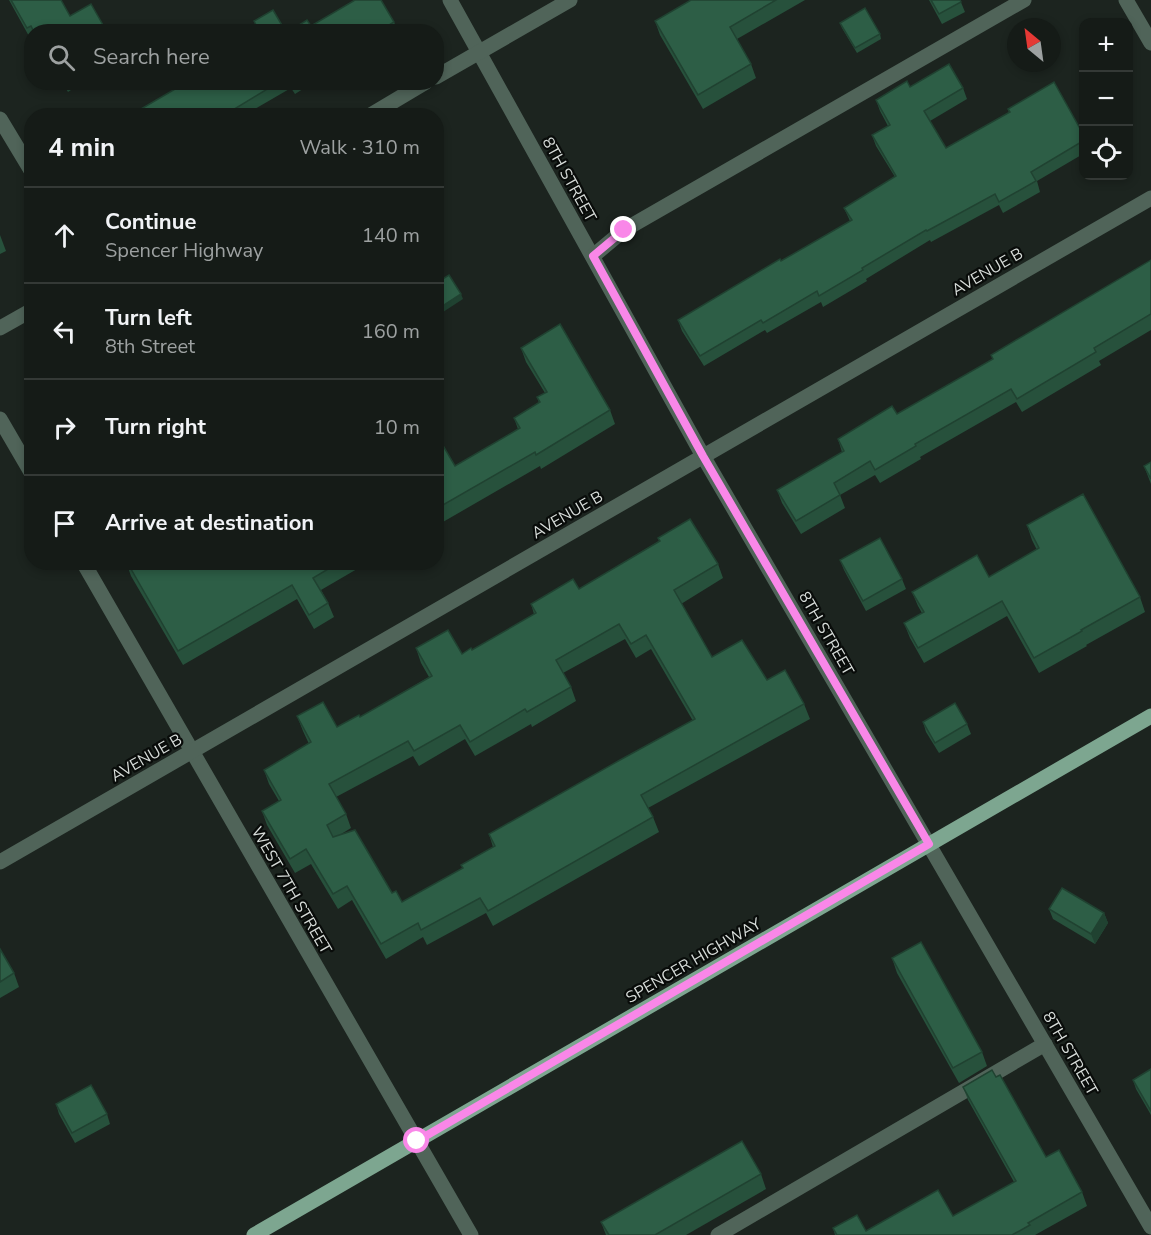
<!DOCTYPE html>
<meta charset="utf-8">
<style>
:root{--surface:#151b17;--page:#222824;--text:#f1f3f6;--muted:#9da1a1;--line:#343936}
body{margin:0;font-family:"Nunito Sans",sans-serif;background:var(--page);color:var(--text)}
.controls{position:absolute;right:18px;top:18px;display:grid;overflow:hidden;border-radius:12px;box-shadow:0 3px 9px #0003}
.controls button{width:54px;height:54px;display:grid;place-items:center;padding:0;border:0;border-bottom:2px solid var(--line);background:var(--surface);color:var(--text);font:30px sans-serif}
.compass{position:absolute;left:1007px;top:18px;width:54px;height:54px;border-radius:50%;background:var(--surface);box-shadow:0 3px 9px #0003;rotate:331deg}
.stop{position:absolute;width:18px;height:18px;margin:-14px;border:4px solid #f987e8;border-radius:50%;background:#fff}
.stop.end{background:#f987e8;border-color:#fff;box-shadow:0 2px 6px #0008}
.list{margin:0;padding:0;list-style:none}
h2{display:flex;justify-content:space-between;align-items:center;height:78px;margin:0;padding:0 24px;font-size:26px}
h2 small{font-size:20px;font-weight:400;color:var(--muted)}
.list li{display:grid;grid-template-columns:39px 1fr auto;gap:18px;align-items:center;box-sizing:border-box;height:96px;padding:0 24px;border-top:2px solid var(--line)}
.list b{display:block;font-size:22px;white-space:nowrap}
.list p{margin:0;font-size:20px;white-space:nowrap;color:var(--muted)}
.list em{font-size:20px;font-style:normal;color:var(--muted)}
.icon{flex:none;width:33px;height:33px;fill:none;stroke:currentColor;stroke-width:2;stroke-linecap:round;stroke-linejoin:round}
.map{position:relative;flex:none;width:1151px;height:1235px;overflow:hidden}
.search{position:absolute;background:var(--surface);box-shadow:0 3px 9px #0003;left:24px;top:24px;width:420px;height:66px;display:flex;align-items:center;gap:15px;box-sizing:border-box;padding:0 21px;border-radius:24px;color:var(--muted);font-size:22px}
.panel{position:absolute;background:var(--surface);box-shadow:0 3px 9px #0003;left:24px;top:108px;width:420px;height:462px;border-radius:24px}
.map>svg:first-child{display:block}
</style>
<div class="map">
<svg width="1151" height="1235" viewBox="0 0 1151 1235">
<rect width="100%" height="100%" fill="#1c241f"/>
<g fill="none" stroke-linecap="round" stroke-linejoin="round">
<!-- minor -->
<g stroke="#506459" stroke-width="15">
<polyline points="450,0 703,456 1151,1227"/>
<polyline points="1126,0 1151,43"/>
<polyline points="436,77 570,0"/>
<polyline points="369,116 426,82"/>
<polyline points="0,119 32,172"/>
<polyline points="593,256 624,230 1024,0"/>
<polyline points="0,328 32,310"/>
<polyline points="0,419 32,474"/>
<polyline points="83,562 471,1235"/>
<polyline points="0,862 1151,198"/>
<polyline points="718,1235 1045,1044"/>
</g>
<!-- major -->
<polyline stroke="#7da690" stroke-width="15" points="254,1235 1151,716"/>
</g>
<!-- wall -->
<g fill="#27513c" fill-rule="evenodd">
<polygon points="9,0 61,0 70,16 107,32 32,32 32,37 30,38"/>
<polygon points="691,0 805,0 737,39 751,64 756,78 703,109 660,35 655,21"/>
<polygon points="929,0 960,0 965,12 942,24"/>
<polygon points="394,22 398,32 288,32 311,26"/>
<polygon points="840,23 880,34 881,39 857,53 842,28"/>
<polygon points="62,82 83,82 68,92"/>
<polygon points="187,82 314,82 295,94 291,88 243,116 129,116"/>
<polygon points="910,87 963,88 967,99 930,121 946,148 1009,113 1008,109 1083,134 1083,154 1037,181 1040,192 1003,213 999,205 931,242 930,240 866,279 867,281 823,307 821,302 767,333 765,330 704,366 682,331 678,320 850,221 844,208 895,177 876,146 872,135 888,126 880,111 876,100"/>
<polygon points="0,235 6,251 0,254"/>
<polygon points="1151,260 1151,330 1099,361 1101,365 1022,412 1016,402 920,457 921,459 880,483 875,475 840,495 845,508 801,534 782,503 777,490 842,452 838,439 897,414 993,360 991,355"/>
<polygon points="521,348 610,410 615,424 541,469 540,466 436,526 436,438 455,466 518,429 514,418 539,403 537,397 545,393 526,362"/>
<polygon points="1151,462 1151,484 1144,466"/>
<polygon points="1027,525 1140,597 1145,612 1086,645 1087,646 1039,673 1007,616 924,663 910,638 904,623 922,613 918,606 912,592 989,577 1037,550 1032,540"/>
<path d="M658,538L718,564L723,578L681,604L712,657L767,680L804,704L810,719L648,808L653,817L659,832L493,926L486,913L427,945L423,937L386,959L352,900L338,909L311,864L295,873L267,825L262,811L279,801L269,784L264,770L309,744L303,731L297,716L337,727L360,717L429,677L421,663L416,648L462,654L472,650L534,614L531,604L579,589L659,541ZM625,639L636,658L651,649L693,721L489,834L493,847L461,865L463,868L402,902L392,893L338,836L351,828L346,814L336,797L413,756L419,766L465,739L475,756L531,724L532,727L576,701L571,687L563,673Z"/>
<polygon points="840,560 902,579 906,589 866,611 844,570"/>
<polygon points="126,562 369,562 321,590 328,603 334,617 314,629 297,599 183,665 131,576"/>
<polygon points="923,722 967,724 971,734 939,753 926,732"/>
<polygon points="1049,909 1104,913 1108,923 1095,944 1053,919"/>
<polygon points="0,949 14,973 19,987 0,998"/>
<polygon points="892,958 982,1052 987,1066 959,1083 897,973"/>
<polygon points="1151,1069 1151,1115 1136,1089 1133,1080"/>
<polygon points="963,1087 1046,1157 1082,1192 1087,1206 1035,1235 835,1235 833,1228 866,1231 953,1216 1014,1182 968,1100"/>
<polygon points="56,1104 107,1114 110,1124 75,1143 59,1114"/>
<polygon points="761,1174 766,1189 686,1235 606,1235 601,1222"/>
</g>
<!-- shaded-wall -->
<g fill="#204231">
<polygon points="461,294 463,299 440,314 438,309"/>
<polygon points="1104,913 1108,923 1095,944 1091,934"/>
</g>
<!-- building -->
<g fill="#2d5e46" stroke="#204231" stroke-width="1.5" fill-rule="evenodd">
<polygon points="11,0 61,0 70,16 91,4 107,32 34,32 31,26 27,28"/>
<polygon points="355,0 381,0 394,22 378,32 288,32 307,20 311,26"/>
<polygon points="691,0 776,0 730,27 751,64 698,95 655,21"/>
<polygon points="931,0 960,0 961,2 939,14"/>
<polygon points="865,8 880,34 855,48 840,23"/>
<polygon points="273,10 286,32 260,32 254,21"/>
<polygon points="949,64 963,88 924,111 946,148 1010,112 1008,109 1054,82 1083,134 1083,141 1031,172 1036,181 999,202 995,194 927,231 926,230 862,268 863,270 819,296 817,291 763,323 761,320 700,356 678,320 780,259 781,261 852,220 844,208 896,176 872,135 890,125 876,100 907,81 910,87"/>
<polygon points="187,82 279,82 223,116 129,116"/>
<polygon points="1151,260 1151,314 1094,348 1096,352 1017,399 1011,389 915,444 916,446 875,470 870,461 834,483 840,495 796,521 777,490 844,451 838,439 892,406 897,414 993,359 991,355"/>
<polygon points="449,275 461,294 438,309 436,307 436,283"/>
<polygon points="560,324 610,410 536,455 535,452 436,509 436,438 438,437 455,466 520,428 514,418 540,402 537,397 547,392 521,348"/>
<polygon points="1151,462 1151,479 1144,466"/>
<polygon points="1083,494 1140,597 1081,630 1082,631 1034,658 1002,601 918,648 904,623 924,612 912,592 977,555 989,577 1039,548 1027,525"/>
<path d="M690,519L718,564L674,590L712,657L742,640L767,680L785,670L804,704L641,795L653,817L488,911L480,898L421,930L418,923L381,944L347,886L333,894L306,849L290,859L262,811L281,800L264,770L311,742L297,716L323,702L337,727L359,715L360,717L432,676L416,648L448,630L462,654L471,648L472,650L536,613L531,604L573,579L579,589L660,541L658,538ZM619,624L631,644L646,635L695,719L620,760L489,834L495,846L461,865L463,868L402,902L396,891L392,893L355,830L333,837L327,825L346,814L329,784L408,741L414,751L460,725L470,742L525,709L527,712L571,687L556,660Z"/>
<polygon points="880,538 902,579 863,601 840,560"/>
<polygon points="127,562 340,562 313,578 328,603 309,615 292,585 178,651"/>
<polygon points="955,703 967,724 935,743 923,722"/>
<polygon points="1062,888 1104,913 1091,934 1049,909"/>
<polygon points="921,942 982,1052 953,1068 892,958"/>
<polygon points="0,949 14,973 0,982"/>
<polygon points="1151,1069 1151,1111 1133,1080"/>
<polygon points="992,1070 996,1077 1000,1075 1046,1157 1059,1150 1082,1192 1028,1223 1030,1225 1012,1235 837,1235 833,1228 857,1215 866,1231 938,1190 953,1216 1016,1181 963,1087"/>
<polygon points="91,1085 107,1114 72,1133 56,1104"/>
<polygon points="742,1141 761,1174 655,1235 609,1235 601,1222"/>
</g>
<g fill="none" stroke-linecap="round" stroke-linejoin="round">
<!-- route -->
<polyline stroke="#f987e8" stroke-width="8" points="417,1141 929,844 703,456 593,256 624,230"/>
</g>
<g text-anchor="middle" stroke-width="4.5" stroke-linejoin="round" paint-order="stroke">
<!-- street labels -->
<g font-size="16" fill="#d7dcd9" stroke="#090c0a">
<text transform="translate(570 179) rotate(61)" y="6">8TH STREET</text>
<text transform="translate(987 271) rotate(-30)" y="6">AVENUE B</text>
<text transform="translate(567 514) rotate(-30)" y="6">AVENUE B</text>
<text transform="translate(827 633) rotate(60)" y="6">8TH STREET</text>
<text transform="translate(146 757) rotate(-30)" y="6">AVENUE B</text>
<text transform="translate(292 890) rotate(60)" y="6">WEST 7TH STREET</text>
<text transform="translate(693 960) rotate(-30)" y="6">SPENCER HIGHWAY</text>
<text transform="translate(1071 1053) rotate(60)" y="6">8TH STREET</text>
</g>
</g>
</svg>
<div class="controls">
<button>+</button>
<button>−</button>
<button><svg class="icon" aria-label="locate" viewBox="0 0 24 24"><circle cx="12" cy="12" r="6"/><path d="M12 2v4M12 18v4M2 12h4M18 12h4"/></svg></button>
</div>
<svg class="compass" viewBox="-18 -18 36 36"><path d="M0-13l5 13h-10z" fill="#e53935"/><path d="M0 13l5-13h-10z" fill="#9da1a1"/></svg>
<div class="stop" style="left:417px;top:1141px"></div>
<div class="stop end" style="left:624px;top:230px"></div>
<div class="search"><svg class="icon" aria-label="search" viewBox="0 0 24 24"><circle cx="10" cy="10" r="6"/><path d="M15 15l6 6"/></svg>Search here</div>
<section class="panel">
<h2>4 min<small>Walk · 310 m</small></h2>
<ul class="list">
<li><svg class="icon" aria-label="ahead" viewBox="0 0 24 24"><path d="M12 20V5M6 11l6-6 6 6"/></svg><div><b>Continue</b><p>Spencer Highway</p></div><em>140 m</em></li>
<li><svg class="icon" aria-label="left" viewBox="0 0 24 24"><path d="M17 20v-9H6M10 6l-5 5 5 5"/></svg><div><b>Turn left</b><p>8th Street</p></div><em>160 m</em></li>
<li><svg class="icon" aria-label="right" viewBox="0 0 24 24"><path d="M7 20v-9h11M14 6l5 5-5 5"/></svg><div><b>Turn right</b></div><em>10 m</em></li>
<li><svg class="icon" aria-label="arrive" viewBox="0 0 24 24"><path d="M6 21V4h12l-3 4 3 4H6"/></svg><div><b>Arrive at destination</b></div></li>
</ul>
</section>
</div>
